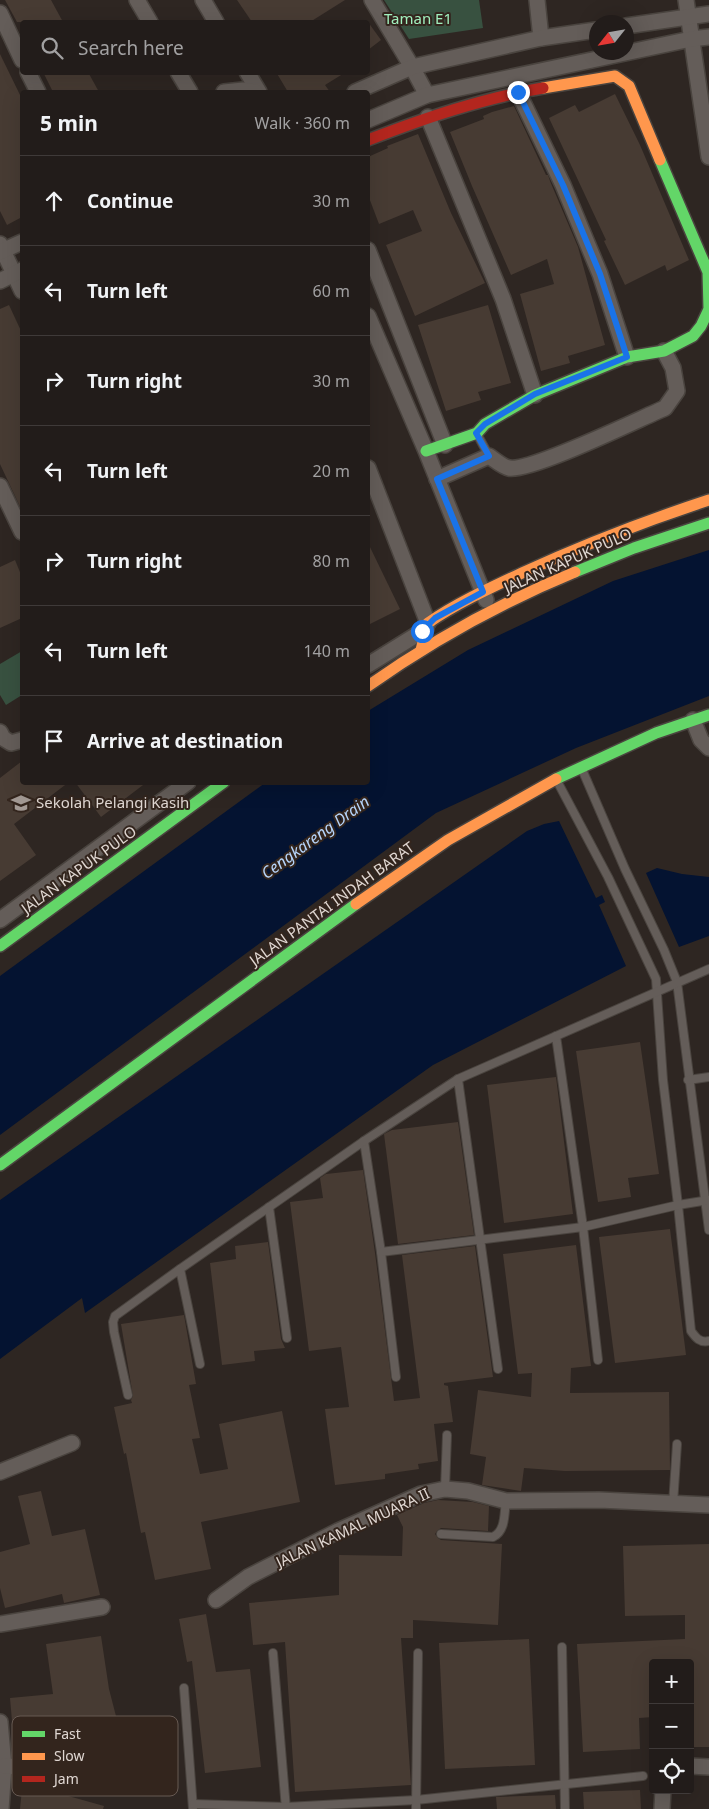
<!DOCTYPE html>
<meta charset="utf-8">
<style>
:root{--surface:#221c1a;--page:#2a2523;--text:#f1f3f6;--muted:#a2a1a2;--line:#3f3a39}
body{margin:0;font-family:"Noto Sans",sans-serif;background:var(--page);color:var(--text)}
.controls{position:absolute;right:15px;bottom:15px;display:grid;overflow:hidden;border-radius:5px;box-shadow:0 5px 20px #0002}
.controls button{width:45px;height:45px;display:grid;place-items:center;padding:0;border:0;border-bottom:1px solid var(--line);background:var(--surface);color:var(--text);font:25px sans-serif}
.compass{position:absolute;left:589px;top:15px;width:45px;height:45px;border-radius:50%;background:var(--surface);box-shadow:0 5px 20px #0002;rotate:239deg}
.stop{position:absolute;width:15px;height:15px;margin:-11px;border:4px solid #1a73e8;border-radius:50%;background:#fff}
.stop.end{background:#1a73e8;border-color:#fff;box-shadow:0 1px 5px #0008}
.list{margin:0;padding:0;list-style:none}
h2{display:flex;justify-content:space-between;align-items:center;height:65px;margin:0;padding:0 20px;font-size:21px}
h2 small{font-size:16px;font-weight:400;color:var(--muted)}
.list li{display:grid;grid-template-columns:32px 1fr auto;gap:15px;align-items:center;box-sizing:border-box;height:90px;padding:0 20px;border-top:1px solid var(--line)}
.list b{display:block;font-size:19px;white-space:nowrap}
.list em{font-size:16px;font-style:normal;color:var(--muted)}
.icon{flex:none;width:28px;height:28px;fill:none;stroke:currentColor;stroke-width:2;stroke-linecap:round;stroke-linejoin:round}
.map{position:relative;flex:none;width:709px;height:1809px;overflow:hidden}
.search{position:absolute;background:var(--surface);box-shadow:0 5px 20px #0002;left:20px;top:20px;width:350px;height:55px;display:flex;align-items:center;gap:12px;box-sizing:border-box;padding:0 18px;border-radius:5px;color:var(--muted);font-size:19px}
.panel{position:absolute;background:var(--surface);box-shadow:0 5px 20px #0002;left:20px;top:90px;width:350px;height:695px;border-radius:5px}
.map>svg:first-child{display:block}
</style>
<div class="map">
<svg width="709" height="1809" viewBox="0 0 709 1809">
<rect width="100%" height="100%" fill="#2e2622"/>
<!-- green -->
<g fill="#385140">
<polygon points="384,0 479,0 483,28 409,39"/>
<polygon points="22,651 22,695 6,705 0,695 0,664"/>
</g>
<!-- water -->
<g fill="#041331">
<polygon points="709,550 709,696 576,748 436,813 0,1135 0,976 265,783 368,782 368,711 468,650 613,581"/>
<polygon points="559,821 596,898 602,895 605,902 599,905 626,966 433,1065 85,1313 82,1298 0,1359 0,1200 527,831 544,824"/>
<polygon points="657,868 682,874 709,877 709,936 679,947 646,873"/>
</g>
<!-- building -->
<g fill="#473b33">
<polygon points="5,0 51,0 63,22 17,22"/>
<polygon points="237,0 345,0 310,22 252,22"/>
<polygon points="368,22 381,40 368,50"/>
<polygon points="0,54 22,99 22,217 7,225 0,211"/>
<polygon points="43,72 88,72 99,92 53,92"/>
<polygon points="276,72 346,72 325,85 330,92 288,92"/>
<polygon points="615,94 640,145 689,260 667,271 665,265 625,285 604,241 606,240 549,118 575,105 579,112"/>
<polygon points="514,106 546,175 548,175 550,181 578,247 605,345 568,356 570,363 541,371 520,294 554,284 547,259 511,275 472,186 450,132 484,119 483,116 492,112"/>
<polygon points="418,134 451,213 485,283 415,316 386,245 422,231 413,210 379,224 368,195 368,157 388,148 387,146"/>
<polygon points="9,305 22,333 22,511 0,464 0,309"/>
<polygon points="488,305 511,383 478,392 481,400 446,411 418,325"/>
<polygon points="368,543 400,609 368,625"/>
<polygon points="15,560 22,577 22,618 0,628 0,567"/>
<polygon points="22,761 22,782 69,782 14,824 36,855 0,881 0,778"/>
<polygon points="75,782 147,782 101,817"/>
<polygon points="640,1042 659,1174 628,1178 631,1197 598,1202 576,1051"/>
<polygon points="556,1077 573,1214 504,1223 487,1085"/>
<polygon points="458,1122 474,1235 398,1244 384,1134 392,1130"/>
<polygon points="363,1170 375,1253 394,1401 420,1398 402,1255 475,1246 493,1377 444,1383 444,1385 448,1386 453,1422 434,1424 438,1461 418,1464 419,1469 385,1474 385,1479 335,1485 325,1409 349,1407 341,1347 309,1351 290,1202 323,1198 320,1178 326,1174"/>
<polygon points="670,1229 686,1355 615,1363 599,1237"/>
<polygon points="268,1242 281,1339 285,1348 254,1351 255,1361 222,1365 210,1263 236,1259 235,1246"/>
<polygon points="576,1245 591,1366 571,1368 570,1393 669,1392 670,1470 565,1471 524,1468 521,1491 482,1485 486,1457 470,1454 478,1390 531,1397 532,1373 518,1374 503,1254"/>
<polygon points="184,1315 196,1384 189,1385 200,1438 192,1439 200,1474 228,1469 219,1424 282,1411 300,1502 201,1522 211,1569 155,1580 145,1532 141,1533 126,1453 124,1454 114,1407 132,1403 131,1400 133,1396 121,1324"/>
<polygon points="41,1491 52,1536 85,1529 100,1595 64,1603 62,1594 5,1608 0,1588 0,1552 30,1544 18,1496"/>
<polygon points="438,1500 473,1502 489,1506 488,1531 441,1528 437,1531 435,1534 438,1538 441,1540 502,1544 498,1625 413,1620 413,1638 401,1638 411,1785 295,1792 285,1642 253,1645 249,1603 339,1595 339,1555 402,1556 403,1527 397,1515 424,1503"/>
<polygon points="709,1544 709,1747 690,1747 690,1663 653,1663 653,1717 639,1718 640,1749 583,1752 577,1644 685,1639 685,1615 625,1616 623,1546"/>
<polygon points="206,1614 216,1672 250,1669 261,1767 205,1773 192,1661 187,1662 179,1619"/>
<polygon points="101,1636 109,1689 117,1720 116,1747 104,1757 83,1760 57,1756 56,1745 21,1748 19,1720 12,1721 10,1698 53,1694 46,1644"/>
<polygon points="529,1639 535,1765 445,1769 439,1643"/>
<polygon points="22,1789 54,1792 104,1806 103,1809 20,1809"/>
<polygon points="640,1790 641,1809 584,1809 583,1792"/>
<polygon points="555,1795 556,1809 497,1809 496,1797"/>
</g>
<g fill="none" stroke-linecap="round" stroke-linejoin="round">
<defs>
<g id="lane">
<polyline points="477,434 489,456"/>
<polyline points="581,767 625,869 664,950 677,982 709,1230"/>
<path d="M556,779L608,877L656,979L663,1080L678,1205L691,1331C696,1338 700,1343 709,1341"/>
<polyline points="556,1036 583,1227 598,1360"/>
<polyline points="458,1079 498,1369"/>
<polyline points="688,1080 709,1077"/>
<polyline points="364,1141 381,1252 396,1377"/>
<polyline points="269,1207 287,1338"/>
<polyline points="381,1252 583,1227 678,1205 709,1200"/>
<polyline points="200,1364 180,1269 364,1141 458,1079 709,969"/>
<polyline points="128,1395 114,1332 113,1322 115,1316 180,1269"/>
<polyline points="445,1489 447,1435"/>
<polyline points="673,1504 677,1444"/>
<path d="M441,1534L493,1537C506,1531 504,1513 506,1501"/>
<polyline points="562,1647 565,1809"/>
<polyline points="273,1653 286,1809"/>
<polyline points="184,1688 193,1809"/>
<polyline points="194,1804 286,1807 416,1800 643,1776"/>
<polyline points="416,1809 418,1653"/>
</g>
<g id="street">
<polyline points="137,0 150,22"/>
<polyline points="203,0 216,22"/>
<polyline points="372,0 412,67 427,95"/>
<polyline points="537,0 541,38"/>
<polyline points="686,0 709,157"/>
<polyline points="0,13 22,60"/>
<polyline points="626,26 709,14"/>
<polyline points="28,72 38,92"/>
<polyline points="178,72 190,92"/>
<polyline points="247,72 259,92"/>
<polyline points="224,92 243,90 255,92"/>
<polyline points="355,92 412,67 541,38 596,30"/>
<polyline points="518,92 563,185 600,274 627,357"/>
<polyline points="428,117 503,299 535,395"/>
<polyline points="368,120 427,95 691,39 709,37"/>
<polyline points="0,244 22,291"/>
<polyline points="368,250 445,445"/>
<polyline points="0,252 22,242"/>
<polyline points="0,281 22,270"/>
<polyline points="368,316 426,451 486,600"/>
<polyline points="368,468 428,623"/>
<path d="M437,479L489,456C495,460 503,467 509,468C531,472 639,419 665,408L677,391L673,368L664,351"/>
<polyline points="0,486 22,532"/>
<polyline points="368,665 426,629"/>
<polyline points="693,720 701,740 709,748"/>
<polyline points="0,732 3,738 11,743 22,740"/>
<polyline points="0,920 188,782"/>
<polyline points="0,1472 72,1443"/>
<polyline points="216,1600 248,1577 338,1531 421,1494 445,1489 468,1491 506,1501 599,1500 709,1505"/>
<polyline points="0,1624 102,1607"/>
<polyline points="0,1722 4,1766 1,1809"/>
<polyline points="4,1766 125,1773"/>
<polyline points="690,1766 709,1767"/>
<polyline points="662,1809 663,1790"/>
</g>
<g id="fast">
<polyline points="426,451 477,433 485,424 535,395 627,357 664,351 693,336 701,326 709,309 708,272 660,160"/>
<polyline points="575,572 634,548 709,523"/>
<polyline points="556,779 656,733 709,715"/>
<polyline points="0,946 224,782"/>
<polyline points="0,1165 356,904"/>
</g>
<g id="slow">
<polyline points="543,88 615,76 629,86 660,160"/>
<path d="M421,650L428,623C457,603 490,588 522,573C583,545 645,521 709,500"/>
<path d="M368,686C433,640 502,602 575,572"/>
<polyline points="356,904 448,840 556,779"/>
</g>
<path id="jam" d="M368,140C425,118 483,98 543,88"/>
</defs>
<!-- lane casing -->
<use href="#lane" stroke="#4a443f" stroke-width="10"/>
<!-- street casing -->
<use href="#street" stroke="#4a443f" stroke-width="18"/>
<!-- fast casing -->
<use href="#fast" stroke="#4a443f" stroke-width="14"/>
<!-- slow casing -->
<use href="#slow" stroke="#4a443f" stroke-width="14"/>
<!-- jam casing -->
<use href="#jam" stroke="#4a443f" stroke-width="14"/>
<!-- lane -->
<use href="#lane" stroke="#645d59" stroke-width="8"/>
<!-- street -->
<use href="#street" stroke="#645d59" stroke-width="15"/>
<!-- fast -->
<use href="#fast" stroke="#63d668" stroke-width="11"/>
<!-- slow -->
<use href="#slow" stroke="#ff974d" stroke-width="11"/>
<!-- jam -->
<use href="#jam" stroke="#b3261e" stroke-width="11"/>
</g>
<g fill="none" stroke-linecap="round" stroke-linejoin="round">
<!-- route -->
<polyline stroke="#1a73e8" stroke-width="6" points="422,631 435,618 483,592 437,479 489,456 476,433 485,424 535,394 627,357 600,274 563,185 518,92"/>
</g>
<!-- icons -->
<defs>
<symbol id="school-bare" viewBox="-9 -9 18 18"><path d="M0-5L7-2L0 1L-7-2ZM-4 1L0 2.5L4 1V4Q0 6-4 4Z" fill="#a29994" stroke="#33251d" stroke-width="2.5" paint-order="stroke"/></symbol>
</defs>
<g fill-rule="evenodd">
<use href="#school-bare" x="7" y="789" width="28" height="28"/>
</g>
<g text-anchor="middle" stroke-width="4" stroke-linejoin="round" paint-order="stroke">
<!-- park labels -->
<g font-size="15" fill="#a1f0be" stroke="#33251d">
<text x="418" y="24">Taman E1</text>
</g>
<!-- street labels -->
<g font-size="15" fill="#e0d7d2" stroke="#33251d">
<text transform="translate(568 561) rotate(-24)" y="5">JALAN KAPUK PULO</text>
<text transform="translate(79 870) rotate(-36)" y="5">JALAN KAPUK PULO</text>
<text transform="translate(332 904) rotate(-36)" y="5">JALAN PANTAI INDAH BARAT</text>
<text transform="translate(353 1528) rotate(-25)" y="5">JALAN KAMAL MUARA II</text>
</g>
<!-- poi labels -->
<g font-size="15" fill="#e0d7d2" stroke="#33251d" text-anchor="start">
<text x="36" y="808">Sekolah Pelangi Kasih</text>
</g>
<!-- water labels -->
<g font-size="16" font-style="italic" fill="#b6d4fa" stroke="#33251d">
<text transform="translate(315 837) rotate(-36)" y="6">Cengkareng Drain</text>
</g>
</g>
<!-- legend -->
<rect x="12" y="1716" width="166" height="80" rx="8" fill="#33251d" stroke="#675a53" stroke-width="1"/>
<rect x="22" y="1731" width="23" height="6" fill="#63d668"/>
<rect x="22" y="1753" width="23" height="7" fill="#ff974d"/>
<rect x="22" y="1776" width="23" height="6" fill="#b3261e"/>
<g font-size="14" fill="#e0d7d2">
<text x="54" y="1739">Fast</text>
<text x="54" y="1761">Slow</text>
<text x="54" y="1784">Jam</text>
</g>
</svg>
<div class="controls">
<button>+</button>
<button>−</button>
<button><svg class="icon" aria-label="locate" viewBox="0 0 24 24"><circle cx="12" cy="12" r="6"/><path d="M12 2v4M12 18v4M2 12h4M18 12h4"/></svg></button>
</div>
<svg class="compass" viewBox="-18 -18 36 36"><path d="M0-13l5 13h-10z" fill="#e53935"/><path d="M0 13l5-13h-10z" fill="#a2a1a2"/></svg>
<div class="stop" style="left:422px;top:631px"></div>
<div class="stop end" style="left:518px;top:92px"></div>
<div class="search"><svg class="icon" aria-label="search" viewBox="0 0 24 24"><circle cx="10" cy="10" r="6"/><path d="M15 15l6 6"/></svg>Search here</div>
<section class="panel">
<h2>5 min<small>Walk · 360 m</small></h2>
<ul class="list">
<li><svg class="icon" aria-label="ahead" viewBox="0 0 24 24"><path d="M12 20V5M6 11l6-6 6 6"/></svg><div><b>Continue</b></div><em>30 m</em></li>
<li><svg class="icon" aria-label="left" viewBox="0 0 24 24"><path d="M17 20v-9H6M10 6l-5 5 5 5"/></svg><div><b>Turn left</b></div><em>60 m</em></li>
<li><svg class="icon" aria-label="right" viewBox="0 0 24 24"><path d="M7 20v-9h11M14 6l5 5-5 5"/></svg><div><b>Turn right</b></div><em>30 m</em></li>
<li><svg class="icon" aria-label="left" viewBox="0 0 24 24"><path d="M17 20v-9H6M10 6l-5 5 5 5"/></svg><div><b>Turn left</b></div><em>20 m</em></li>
<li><svg class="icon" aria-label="right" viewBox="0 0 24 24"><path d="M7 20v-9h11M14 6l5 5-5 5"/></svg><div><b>Turn right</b></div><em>80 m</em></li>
<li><svg class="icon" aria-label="left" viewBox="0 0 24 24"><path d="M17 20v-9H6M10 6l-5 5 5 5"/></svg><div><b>Turn left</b></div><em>140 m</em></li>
<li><svg class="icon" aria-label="arrive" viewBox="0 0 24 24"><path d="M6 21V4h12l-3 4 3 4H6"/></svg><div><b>Arrive at destination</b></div></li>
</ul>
</section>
</div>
